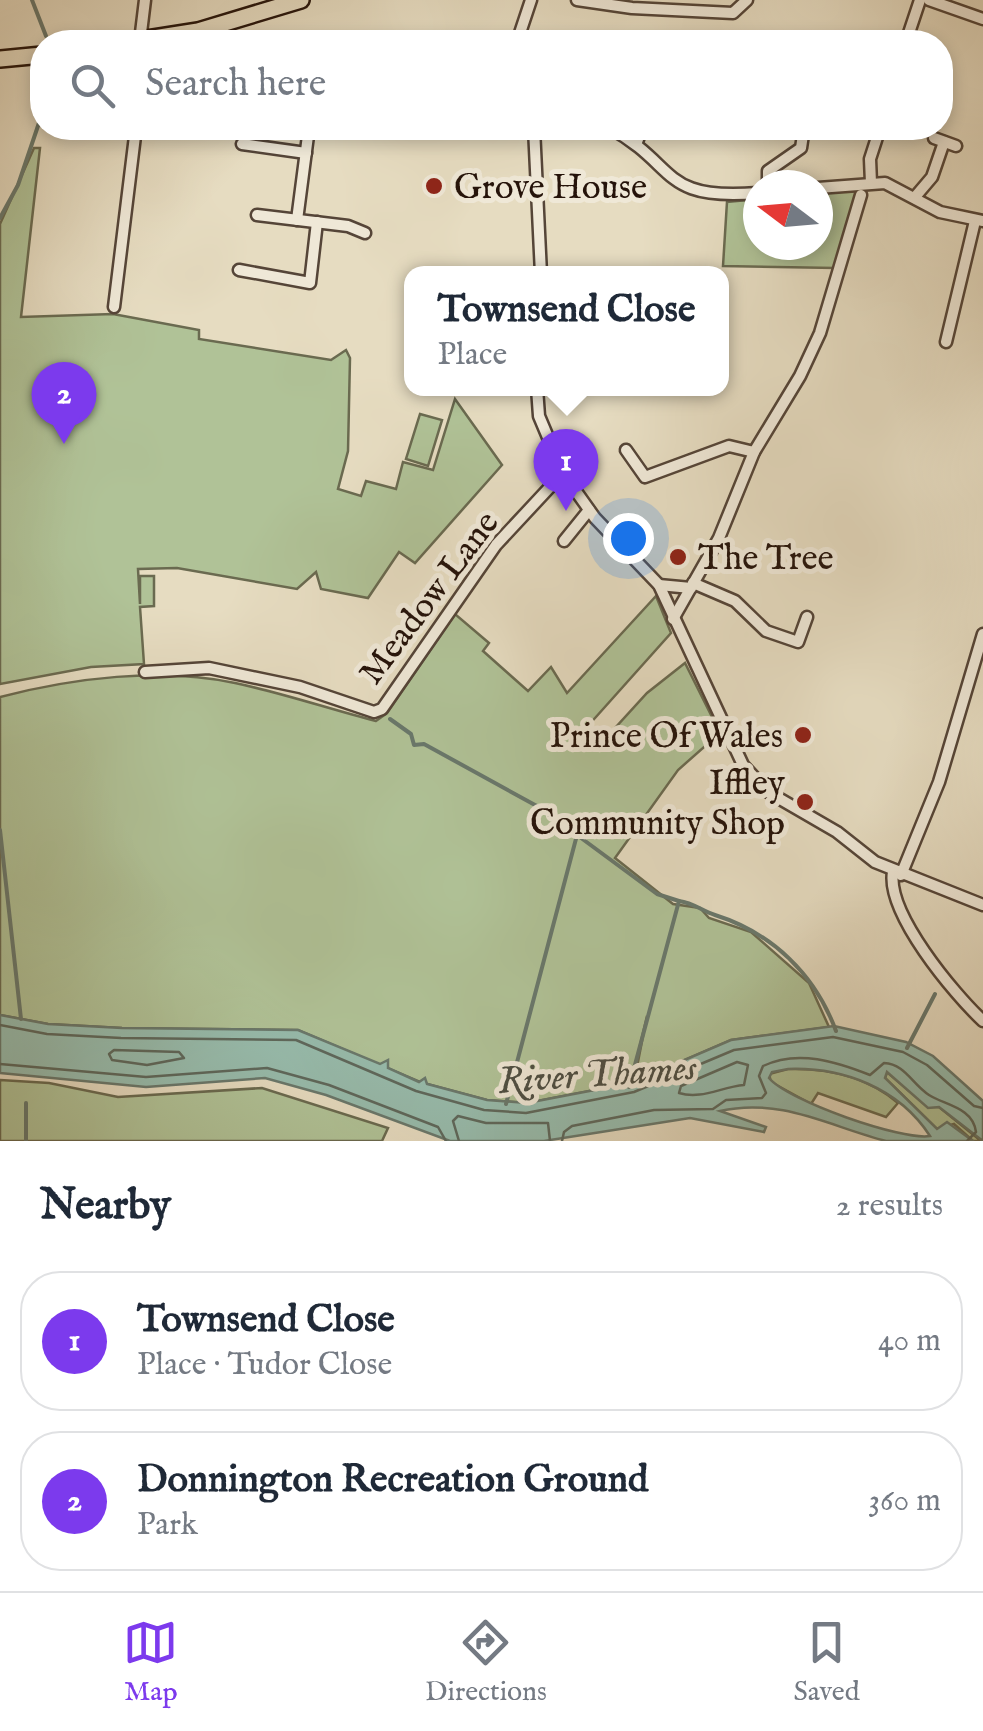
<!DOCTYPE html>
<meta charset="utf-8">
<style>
:root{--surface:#fff;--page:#f2f2f3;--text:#1f2937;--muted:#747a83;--line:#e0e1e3;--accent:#7c3aed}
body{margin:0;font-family:"IM FELL English",serif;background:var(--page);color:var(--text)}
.compass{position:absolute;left:743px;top:170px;width:90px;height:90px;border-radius:50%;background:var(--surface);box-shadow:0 5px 15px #0003;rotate:286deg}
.you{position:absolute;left:628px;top:538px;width:35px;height:35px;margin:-25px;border:8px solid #fff;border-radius:50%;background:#1a73e8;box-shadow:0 0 0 15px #1a73e833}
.badge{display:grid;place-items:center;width:65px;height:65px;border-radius:50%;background:var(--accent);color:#fff;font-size:32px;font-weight:700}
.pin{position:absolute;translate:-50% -82px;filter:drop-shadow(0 2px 5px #0008)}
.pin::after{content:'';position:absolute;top:52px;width:35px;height:30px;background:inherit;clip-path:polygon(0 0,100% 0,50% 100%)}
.popup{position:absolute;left:404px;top:266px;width:325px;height:130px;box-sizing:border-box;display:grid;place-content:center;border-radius:20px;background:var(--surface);filter:drop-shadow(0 2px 8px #0005);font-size:32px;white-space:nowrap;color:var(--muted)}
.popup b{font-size:38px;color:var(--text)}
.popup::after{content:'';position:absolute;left:50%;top:100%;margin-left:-20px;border:20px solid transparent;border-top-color:var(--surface)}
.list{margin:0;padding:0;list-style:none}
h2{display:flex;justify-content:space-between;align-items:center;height:130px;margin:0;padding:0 40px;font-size:42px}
h2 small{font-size:32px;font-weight:400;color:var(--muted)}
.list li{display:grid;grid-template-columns:65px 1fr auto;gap:30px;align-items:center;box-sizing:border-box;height:140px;margin:0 20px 20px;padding:0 20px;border:2px solid var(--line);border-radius:40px}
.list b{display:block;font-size:38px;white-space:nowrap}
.list p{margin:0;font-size:32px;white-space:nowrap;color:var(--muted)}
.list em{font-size:32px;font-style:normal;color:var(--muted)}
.icon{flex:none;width:55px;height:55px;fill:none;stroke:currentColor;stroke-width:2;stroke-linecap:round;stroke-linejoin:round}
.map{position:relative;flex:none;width:983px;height:1141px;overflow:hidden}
.search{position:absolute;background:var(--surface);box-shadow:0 5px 15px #0003;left:30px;right:30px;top:30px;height:110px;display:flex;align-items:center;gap:25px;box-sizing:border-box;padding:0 35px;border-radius:40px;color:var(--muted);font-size:38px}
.sheet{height:450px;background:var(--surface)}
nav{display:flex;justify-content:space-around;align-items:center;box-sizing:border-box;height:140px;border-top:2px solid var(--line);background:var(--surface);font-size:28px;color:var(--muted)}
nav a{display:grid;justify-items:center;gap:5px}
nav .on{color:var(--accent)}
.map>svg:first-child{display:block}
</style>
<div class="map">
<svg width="983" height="1141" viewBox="0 0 983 1141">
<rect width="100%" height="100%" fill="#e6dcc1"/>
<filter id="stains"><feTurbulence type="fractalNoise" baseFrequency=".002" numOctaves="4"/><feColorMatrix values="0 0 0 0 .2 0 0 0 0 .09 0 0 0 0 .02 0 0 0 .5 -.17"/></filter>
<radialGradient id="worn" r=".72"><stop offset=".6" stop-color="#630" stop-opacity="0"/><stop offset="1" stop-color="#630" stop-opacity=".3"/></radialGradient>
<!-- green -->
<g fill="#b0c297" stroke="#6a6a50" stroke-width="2.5">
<polygon points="34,148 40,148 21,317 113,314 199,330 199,339 331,360 346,350 350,358 348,451 338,489 361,496 366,481 396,489 403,462 433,470 455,399 502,465 415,563 399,552 368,598 321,589 316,572 297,589 177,568 138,569 140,604 140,576 154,576 154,606 140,607 144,664 91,667 0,684 0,224"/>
<polygon points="857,190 835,268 723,266 727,202 758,199 758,245 818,245 818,194"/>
<polygon points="420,414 442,420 428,466 406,459"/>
<path d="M656,596L671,633L587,727L604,740L647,693L685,663L720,733L678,770L615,858L673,904L700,908L709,918L751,932L809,983L829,1027L731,1040L634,1082L647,1016L631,1083L527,1103L487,1100L420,1082L298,1030L122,1028L48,1024L0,1015V697C73,678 160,667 235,683C283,693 329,709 376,721L387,713L455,614L489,643L483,651L528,691L551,667L567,693Z"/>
<path d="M788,1069C828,1068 867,1076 898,1103L886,1117L818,1093L811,1104L771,1082L769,1074Z"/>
<polygon points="887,1072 928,1107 939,1107 981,1141 973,1141 954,1124 937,1129 885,1078"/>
<polygon points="0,1080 49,1083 118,1097 262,1088 388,1128 382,1141 0,1141"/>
</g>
<!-- water -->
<path fill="#97bcad" stroke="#69786c" stroke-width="2.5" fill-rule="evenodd" d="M0,1015L48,1024L122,1028L298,1030L380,1064L388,1060V1068L419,1082L425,1078L427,1084L487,1100L527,1103L631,1083L731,1040L834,1026L906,1042L933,1056L983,1101V1141L939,1107L928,1108L887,1072L885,1078L937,1129L947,1122L973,1141C946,1141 911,1141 886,1141C831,1127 781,1097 720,1111L766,1127L764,1132L690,1118L544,1141H450L326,1095L265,1078L146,1087L0,1073ZM788,1069C843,1067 899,1088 930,1136C903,1141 788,1101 769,1078L772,1072Z"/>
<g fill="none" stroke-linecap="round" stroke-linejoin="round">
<!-- shore -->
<g stroke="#5e685c" stroke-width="2.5">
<polyline points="0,1025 47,1034 121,1038 296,1040 416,1091 484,1110 526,1113 634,1092 734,1050 833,1037 903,1052 927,1065 974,1106 983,1108"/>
<polygon points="114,1050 179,1052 184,1058 147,1065 112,1060 109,1054"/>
<path d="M737,1062L748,1065L744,1085C721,1087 701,1100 679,1093L681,1086Z"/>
<polyline points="0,1064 146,1077 267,1068 329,1085 438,1127 446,1141"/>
<polyline points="459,1141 453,1121 458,1116 486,1123 548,1123 550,1141"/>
<path d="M562,1141L564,1132L572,1126L654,1110L713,1109L726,1100L762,1098L766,1093L759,1076L763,1066C798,1049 837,1062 870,1075L884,1063C905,1064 912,1084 929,1095C944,1105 973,1107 976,1132L967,1141"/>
</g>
<!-- stream -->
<g stroke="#69786c" stroke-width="4">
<polyline points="32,0 46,36"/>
<polyline points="0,218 18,185 42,114"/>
<polyline points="390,719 411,734 414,745 424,744 535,805 577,835 506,1104"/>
<polyline points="0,830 21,1019"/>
<polyline points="577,835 657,894 679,901 629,1087"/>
<path d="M679,901C694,903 702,911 715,915C772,933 815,974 836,1031"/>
<polyline points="907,1048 935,994"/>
<polyline points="26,1103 26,1141"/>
</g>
<defs>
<g id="minor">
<polyline points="577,0 632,8 733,13 747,0"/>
<polyline points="929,0 983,19"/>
<polyline points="140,41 145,0"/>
<polyline points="517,42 531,0"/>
<polyline points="906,42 920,0"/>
<polyline points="534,128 541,274"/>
<path d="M610,128C679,166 659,201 758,193"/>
<polyline points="934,138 956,146"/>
<polyline points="637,142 642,128"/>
<polyline points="242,144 306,153"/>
<polyline points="871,183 870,159 880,128"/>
<polyline points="768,185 768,171 801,148 804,128"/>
<polyline points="818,188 885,183 940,212 983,221"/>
<polyline points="915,197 932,177 944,142"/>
<polyline points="257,215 348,226 365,233"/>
<polyline points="297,220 309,128"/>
<polyline points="239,270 310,283 317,222"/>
<polyline points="114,307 136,128"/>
<polyline points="946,342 975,221"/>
<polyline points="537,388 539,416 563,473 595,518 659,585 743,765 768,792 837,832 875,862 983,905"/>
<polyline points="626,450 645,477 729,446 754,452"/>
<polyline points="564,541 589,510"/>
<polyline points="693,583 735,601 766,631 798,642 807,617"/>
<polyline points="659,585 691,588"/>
<polyline points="673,619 719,538 754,452 800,376 820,333 861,195"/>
<polyline points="145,672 209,668 300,687 374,712 382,709 496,545 563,473"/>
<path d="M893,872C886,913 954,994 983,1021"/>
<polyline points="901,875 939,782 983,634"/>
</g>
<g id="primary">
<polyline points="128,42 198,31 301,0"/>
<polyline points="0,59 42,55"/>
</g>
</defs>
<!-- minor casing -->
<use href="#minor" stroke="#554538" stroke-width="15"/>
<!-- primary casing -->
<use href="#primary" stroke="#25130a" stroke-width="20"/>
<!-- minor -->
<use href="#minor" stroke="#efe8d7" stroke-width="10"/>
<!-- primary -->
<use href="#primary" stroke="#e6dcc1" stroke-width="15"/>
</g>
<!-- markers -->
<g fill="#8f2418" stroke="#efe8d7" stroke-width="4">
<circle cx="434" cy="186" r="10"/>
<circle cx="678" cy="557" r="10"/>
<circle cx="803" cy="735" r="10"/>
<circle cx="805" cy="802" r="10"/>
</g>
<g text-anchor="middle" stroke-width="10" stroke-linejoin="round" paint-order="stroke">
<!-- poi labels -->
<g font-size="35" fill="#25130a" stroke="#efe8d7" text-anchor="start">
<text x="454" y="198">Grove House</text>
<text x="698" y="569">The Tree</text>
<text x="783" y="747" text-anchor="end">Prince Of Wales</text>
<text x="785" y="794" text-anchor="end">Iffley<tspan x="785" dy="40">Community Shop</tspan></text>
</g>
<!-- street labels -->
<g font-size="35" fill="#25130a" stroke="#efe8d7">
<text transform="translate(428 597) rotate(-53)" y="12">Meadow Lane</text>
</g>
<!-- water labels -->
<g font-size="38" font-style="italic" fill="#4d4e43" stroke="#efe8d7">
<text transform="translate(597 1073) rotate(-4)" y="13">River Thames</text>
</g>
</g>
<rect width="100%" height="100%" filter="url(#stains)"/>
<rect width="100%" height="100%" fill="url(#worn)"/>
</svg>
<svg class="compass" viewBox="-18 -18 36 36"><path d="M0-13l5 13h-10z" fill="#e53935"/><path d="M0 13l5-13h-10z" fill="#747a83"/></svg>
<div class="you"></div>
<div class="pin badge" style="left:566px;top:511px">1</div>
<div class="popup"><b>Townsend Close</b>Place</div>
<div class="pin badge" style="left:64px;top:444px">2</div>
<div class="search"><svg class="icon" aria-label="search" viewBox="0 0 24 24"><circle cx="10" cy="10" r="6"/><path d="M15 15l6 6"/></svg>Search here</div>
</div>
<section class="sheet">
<h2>Nearby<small>2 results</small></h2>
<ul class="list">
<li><span class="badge">1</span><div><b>Townsend Close</b><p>Place · Tudor Close</p></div><em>40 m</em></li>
<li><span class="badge">2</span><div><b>Donnington Recreation Ground</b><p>Park</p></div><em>360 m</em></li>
</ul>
</section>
<nav>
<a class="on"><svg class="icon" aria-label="map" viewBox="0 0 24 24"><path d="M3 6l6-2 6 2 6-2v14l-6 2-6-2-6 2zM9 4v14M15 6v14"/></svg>Map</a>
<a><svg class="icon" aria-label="directions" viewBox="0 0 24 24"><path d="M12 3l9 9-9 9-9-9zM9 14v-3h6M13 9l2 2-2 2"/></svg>Directions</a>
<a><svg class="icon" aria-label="saved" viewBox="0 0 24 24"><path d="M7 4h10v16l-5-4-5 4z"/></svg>Saved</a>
</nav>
